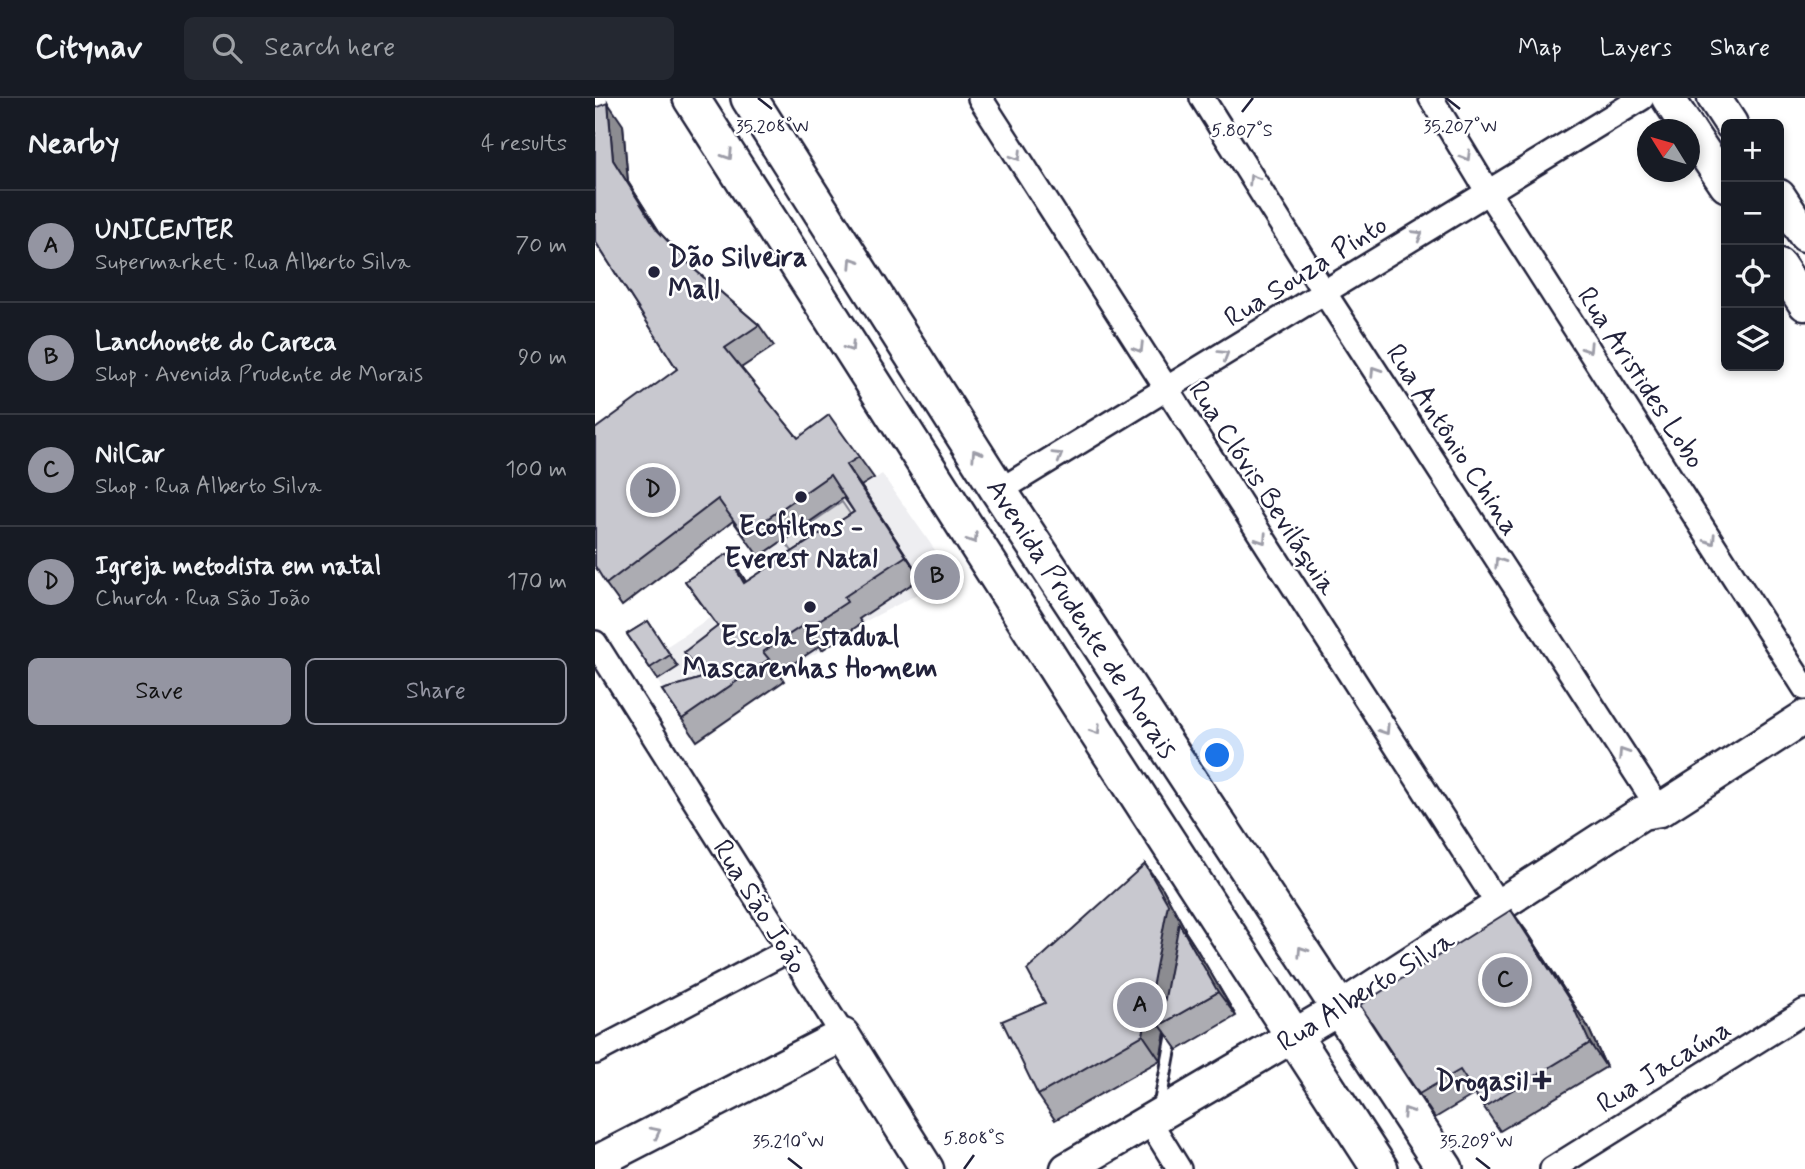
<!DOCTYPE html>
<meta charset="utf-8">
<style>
:root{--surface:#171b24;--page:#242831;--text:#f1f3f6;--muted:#9ea1a6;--line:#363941;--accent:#9495a2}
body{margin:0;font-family:Mynerve,sans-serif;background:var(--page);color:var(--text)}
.controls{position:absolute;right:21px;top:21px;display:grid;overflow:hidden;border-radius:10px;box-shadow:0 4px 10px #0003}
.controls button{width:63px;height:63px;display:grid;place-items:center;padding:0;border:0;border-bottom:2px solid var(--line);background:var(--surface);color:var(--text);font:35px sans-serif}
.compass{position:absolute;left:1042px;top:21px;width:63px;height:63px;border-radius:50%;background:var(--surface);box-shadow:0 4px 10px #0003;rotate:307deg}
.you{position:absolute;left:623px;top:658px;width:24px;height:24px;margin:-18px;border:5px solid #fff;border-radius:50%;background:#1a73e8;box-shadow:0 0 0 10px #1a73e833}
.badge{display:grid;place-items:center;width:46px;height:46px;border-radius:50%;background:var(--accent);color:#111;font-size:23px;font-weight:700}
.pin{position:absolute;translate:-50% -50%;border:4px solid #fff;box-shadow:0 2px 7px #0006}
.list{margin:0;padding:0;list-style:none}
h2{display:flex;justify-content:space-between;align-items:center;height:91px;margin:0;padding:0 28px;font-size:30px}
h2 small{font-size:23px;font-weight:400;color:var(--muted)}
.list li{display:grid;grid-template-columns:46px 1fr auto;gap:21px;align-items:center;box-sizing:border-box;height:112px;padding:0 28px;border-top:2px solid var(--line)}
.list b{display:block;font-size:26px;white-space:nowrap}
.list p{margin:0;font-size:23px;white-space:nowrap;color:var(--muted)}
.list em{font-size:23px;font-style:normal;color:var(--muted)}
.actions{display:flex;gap:14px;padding:21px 28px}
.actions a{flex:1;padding:16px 0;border:2px solid var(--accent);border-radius:10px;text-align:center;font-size:24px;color:var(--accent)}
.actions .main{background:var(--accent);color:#111}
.icon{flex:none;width:38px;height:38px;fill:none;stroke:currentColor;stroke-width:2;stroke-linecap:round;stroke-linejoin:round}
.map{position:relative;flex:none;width:1210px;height:1071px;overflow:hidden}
header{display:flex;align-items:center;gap:42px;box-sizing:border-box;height:98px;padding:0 35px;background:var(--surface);border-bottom:2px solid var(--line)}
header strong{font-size:33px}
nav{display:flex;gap:38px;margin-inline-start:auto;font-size:24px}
.search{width:490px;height:63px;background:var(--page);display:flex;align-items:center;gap:18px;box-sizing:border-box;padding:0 24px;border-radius:10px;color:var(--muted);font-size:26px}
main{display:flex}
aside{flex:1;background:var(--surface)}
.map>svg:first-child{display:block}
</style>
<header>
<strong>Citynav</strong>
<div class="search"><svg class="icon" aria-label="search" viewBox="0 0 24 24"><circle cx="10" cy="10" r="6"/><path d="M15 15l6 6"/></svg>Search here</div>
<nav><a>Map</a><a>Layers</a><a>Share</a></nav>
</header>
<main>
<aside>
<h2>Nearby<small>4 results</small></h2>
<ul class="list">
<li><span class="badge">A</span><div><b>UNICENTER</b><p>Supermarket · Rua Alberto Silva</p></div><em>70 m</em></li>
<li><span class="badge">B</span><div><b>Lanchonete do Careca</b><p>Shop · Avenida Prudente de Morais</p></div><em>90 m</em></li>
<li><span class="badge">C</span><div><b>NilCar</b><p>Shop · Rua Alberto Silva</p></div><em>100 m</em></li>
<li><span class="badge">D</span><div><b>Igreja metodista em natal</b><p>Church · Rua São João</p></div><em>170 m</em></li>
</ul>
<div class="actions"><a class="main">Save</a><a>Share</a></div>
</aside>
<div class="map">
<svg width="1210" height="1071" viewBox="0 0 1210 1071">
<rect width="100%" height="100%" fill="#fff"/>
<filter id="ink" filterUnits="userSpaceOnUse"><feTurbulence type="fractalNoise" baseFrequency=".0143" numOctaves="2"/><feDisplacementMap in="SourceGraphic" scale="14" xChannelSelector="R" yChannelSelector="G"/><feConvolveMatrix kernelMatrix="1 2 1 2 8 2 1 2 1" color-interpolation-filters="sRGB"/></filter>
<g filter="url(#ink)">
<!-- built -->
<polygon fill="#eeeef1" points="287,376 358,478 267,525 227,552 183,575 82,614 50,563 177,478 164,459"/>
<!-- green -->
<polygon fill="#dfdfe2" stroke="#80808e" stroke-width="2" points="247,404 268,435 210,472 190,443"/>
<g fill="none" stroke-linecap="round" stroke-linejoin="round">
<defs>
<polyline id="lane" points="564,1010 579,930"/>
<g id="street">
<polyline points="385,0 904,808"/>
<polyline points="607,0 729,194 1065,712"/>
<polyline points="836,0 893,94 1210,590"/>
<polyline points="404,393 1047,0"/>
<polyline points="0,545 248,937"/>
<polyline points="0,954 194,852"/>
<polyline points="555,1024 584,1071"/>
<polyline points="957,1071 1210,913"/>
</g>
<g id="secondary">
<polyline points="1073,0 1094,32"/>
<polyline points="1119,0 1136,26"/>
<polyline points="1094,32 1131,87"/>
<polyline points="1184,98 1210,137"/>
<polyline points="1184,167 1210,206"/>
<polyline points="0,1065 248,937 332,1071"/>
<polyline points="472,1071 744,911 1047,715 1065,712 1210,619"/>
</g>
<g id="primary">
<polyline points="96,0 503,636 785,1071"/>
<polyline points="154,0 404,393 850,1071"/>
</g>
</defs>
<!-- lane casing -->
<use href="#lane" stroke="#22223b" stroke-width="16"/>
<!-- street casing -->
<use href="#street" stroke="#22223b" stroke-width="28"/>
<!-- secondary casing -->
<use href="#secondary" stroke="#22223b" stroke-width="37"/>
<!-- primary casing -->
<use href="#primary" stroke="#22223b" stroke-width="40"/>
<!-- lane -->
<use href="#lane" stroke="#fff" stroke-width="10"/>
<!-- street -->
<use href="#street" stroke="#fff" stroke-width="23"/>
<!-- secondary -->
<use href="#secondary" stroke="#fff" stroke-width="32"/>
<!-- primary -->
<use href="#primary" stroke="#fff" stroke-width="35"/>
</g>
<!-- wall -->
<g fill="#acacb2" stroke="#22223b" stroke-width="2">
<polygon points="28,27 33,84 66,136 100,172 164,227 179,248 146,270 203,340 264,359 279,380 266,388 326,480 264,521 267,525 227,552 225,548 184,575 189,583 102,643 67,592 107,580 123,529 90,483 147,477 151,484 259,414 249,400 164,459 138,423 27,508 11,486 82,271 0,143"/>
<polygon points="53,523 83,569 63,582 32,536"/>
<polygon points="568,791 590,831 590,833 601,850 641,918 583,952 570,934 565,962 460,1022 443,997 450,905"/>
<polygon points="933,835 993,929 1011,969 905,1033 880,996 840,1020 824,996"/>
</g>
<!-- shaded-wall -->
<g fill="#8c8c91" stroke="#22223b" stroke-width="2">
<polygon points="13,5 28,27 33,84 77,154 62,132 18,62"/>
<polygon points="251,367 266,388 326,480 311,458"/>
<polygon points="132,456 147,477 164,507 149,485"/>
<polygon points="550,766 568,791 590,831 590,833 601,850 641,918 623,894 565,927 570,934 565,962 548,937"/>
<polygon points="916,812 933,835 993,929 1011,969 995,945"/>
</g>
<!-- building -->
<g fill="#c8c8cf" stroke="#22223b" stroke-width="2">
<polygon points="13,5 18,62 62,132 100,172 164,227 130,250 203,340 234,317 264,359 251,367 311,458 249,499 252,504 212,530 210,526 168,554 174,561 87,621 67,592 107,580 89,554 123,528 90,483 132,456 149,485 259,414 235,377 149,437 123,401 11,486 0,468 0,331 82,271 0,143 0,10"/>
<polygon points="53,523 75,557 55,570 32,536"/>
<polygon points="550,766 573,806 548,937 443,997 407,923 450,905 432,872"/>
<polygon points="916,812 977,906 995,945 889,1009 865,972 824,996 765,907"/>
<polygon points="584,825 623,894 565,927"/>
</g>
<!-- one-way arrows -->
<defs><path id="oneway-chevron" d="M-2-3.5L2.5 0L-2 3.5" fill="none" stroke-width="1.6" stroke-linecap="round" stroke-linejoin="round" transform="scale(1.75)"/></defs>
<g stroke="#9c9ca7">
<use href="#oneway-chevron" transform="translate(133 57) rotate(57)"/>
<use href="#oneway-chevron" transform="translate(422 58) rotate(58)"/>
<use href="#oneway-chevron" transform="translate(871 58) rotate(59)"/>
<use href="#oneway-chevron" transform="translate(658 81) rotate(-122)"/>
<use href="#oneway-chevron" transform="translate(823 137) rotate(-31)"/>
<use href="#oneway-chevron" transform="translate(258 164) rotate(-123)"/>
<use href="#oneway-chevron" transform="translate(255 249) rotate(57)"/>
<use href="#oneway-chevron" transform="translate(544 250) rotate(58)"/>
<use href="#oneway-chevron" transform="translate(993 250) rotate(57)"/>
<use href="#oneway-chevron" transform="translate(629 257) rotate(-32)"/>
<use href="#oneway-chevron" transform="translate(780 273) rotate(-123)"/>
<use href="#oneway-chevron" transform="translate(381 356) rotate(-123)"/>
<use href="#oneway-chevron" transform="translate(463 358) rotate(-31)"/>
<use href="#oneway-chevron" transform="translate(378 441) rotate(57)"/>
<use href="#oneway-chevron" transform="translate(667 441) rotate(57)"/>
<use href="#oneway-chevron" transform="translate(1116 442) rotate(57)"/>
<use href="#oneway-chevron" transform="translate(904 464) rotate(-123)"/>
<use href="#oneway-chevron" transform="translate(501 632) rotate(57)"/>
<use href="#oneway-chevron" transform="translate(790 632) rotate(57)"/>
<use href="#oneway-chevron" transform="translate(1028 655) rotate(-123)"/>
<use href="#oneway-chevron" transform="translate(707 853) rotate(-123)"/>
<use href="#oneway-chevron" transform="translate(812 1014) rotate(-123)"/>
<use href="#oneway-chevron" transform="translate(61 1034) rotate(-27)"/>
</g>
</g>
<!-- ticks -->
<path fill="none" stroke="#22223b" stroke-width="2.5" d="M163,0L177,11M851,0L865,11M647,14L658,0M193,1060L207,1071M881,1060L895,1071M369,1071L379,1057"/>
<!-- markers -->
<g fill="#22223b" stroke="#fff" stroke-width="2.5">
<circle cx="59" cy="174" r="7"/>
<circle cx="206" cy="399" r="7"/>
<circle cx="215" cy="509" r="7"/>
<path d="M943.5 971.5h7v7h7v7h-7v7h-7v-7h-7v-7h7z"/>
</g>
<g text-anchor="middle" stroke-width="5" stroke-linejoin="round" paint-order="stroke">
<!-- poi labels -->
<g font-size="28" font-weight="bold" fill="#22223b" stroke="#fff">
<text x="73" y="168" text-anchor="start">Dão Silveira<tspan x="73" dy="32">Mall</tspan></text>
<text x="206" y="437">Ecofiltros -<tspan x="206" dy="32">Everest Natal</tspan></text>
<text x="215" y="547">Escola Estadual<tspan x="215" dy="32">Mascarenhas Homem</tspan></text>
<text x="933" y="992" text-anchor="end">Drogasil</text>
</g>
<!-- street labels -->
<g font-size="28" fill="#22223b" stroke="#fff">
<text transform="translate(710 172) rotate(-32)" y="10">Rua Souza Pinto</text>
<text transform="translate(1047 279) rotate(57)" y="10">Rua Aristides Lobo</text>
<text transform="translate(859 341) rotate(57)" y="10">Rua Antônio China</text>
<text transform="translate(669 389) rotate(57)" y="10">Rua Clóvis Beviláquia</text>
<text transform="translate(488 520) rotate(57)" y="10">Avenida Prudente de Morais</text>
<text transform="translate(166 808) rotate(58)" y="10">Rua São João</text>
<text transform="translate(770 892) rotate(-32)" y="10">Rua Alberto Silva</text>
<text transform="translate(1068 967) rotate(-32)" y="10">Rua Jacaúna</text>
</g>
</g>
<g font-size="18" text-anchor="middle" fill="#22223b" stroke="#fff" stroke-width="5" stroke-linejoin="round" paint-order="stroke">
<text x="177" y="34">35.208°W</text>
<text x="865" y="34">35.207°W</text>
<text x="647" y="38">5.807°S</text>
<text x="379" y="1046">5.808°S</text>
<text x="193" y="1049">35.210°W</text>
<text x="881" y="1049">35.209°W</text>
</g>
</svg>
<div class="controls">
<button>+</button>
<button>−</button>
<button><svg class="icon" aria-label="locate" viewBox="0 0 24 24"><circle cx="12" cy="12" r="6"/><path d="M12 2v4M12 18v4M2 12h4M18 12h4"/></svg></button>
<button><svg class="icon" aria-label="layers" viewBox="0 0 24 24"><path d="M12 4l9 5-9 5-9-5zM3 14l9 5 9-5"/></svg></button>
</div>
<svg class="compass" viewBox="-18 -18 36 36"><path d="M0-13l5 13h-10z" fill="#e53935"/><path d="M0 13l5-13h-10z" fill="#9ea1a6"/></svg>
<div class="you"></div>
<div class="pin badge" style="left:545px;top:907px">A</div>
<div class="pin badge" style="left:342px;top:479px">B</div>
<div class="pin badge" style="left:910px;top:882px">C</div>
<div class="pin badge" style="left:58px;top:392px">D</div>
</div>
</main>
